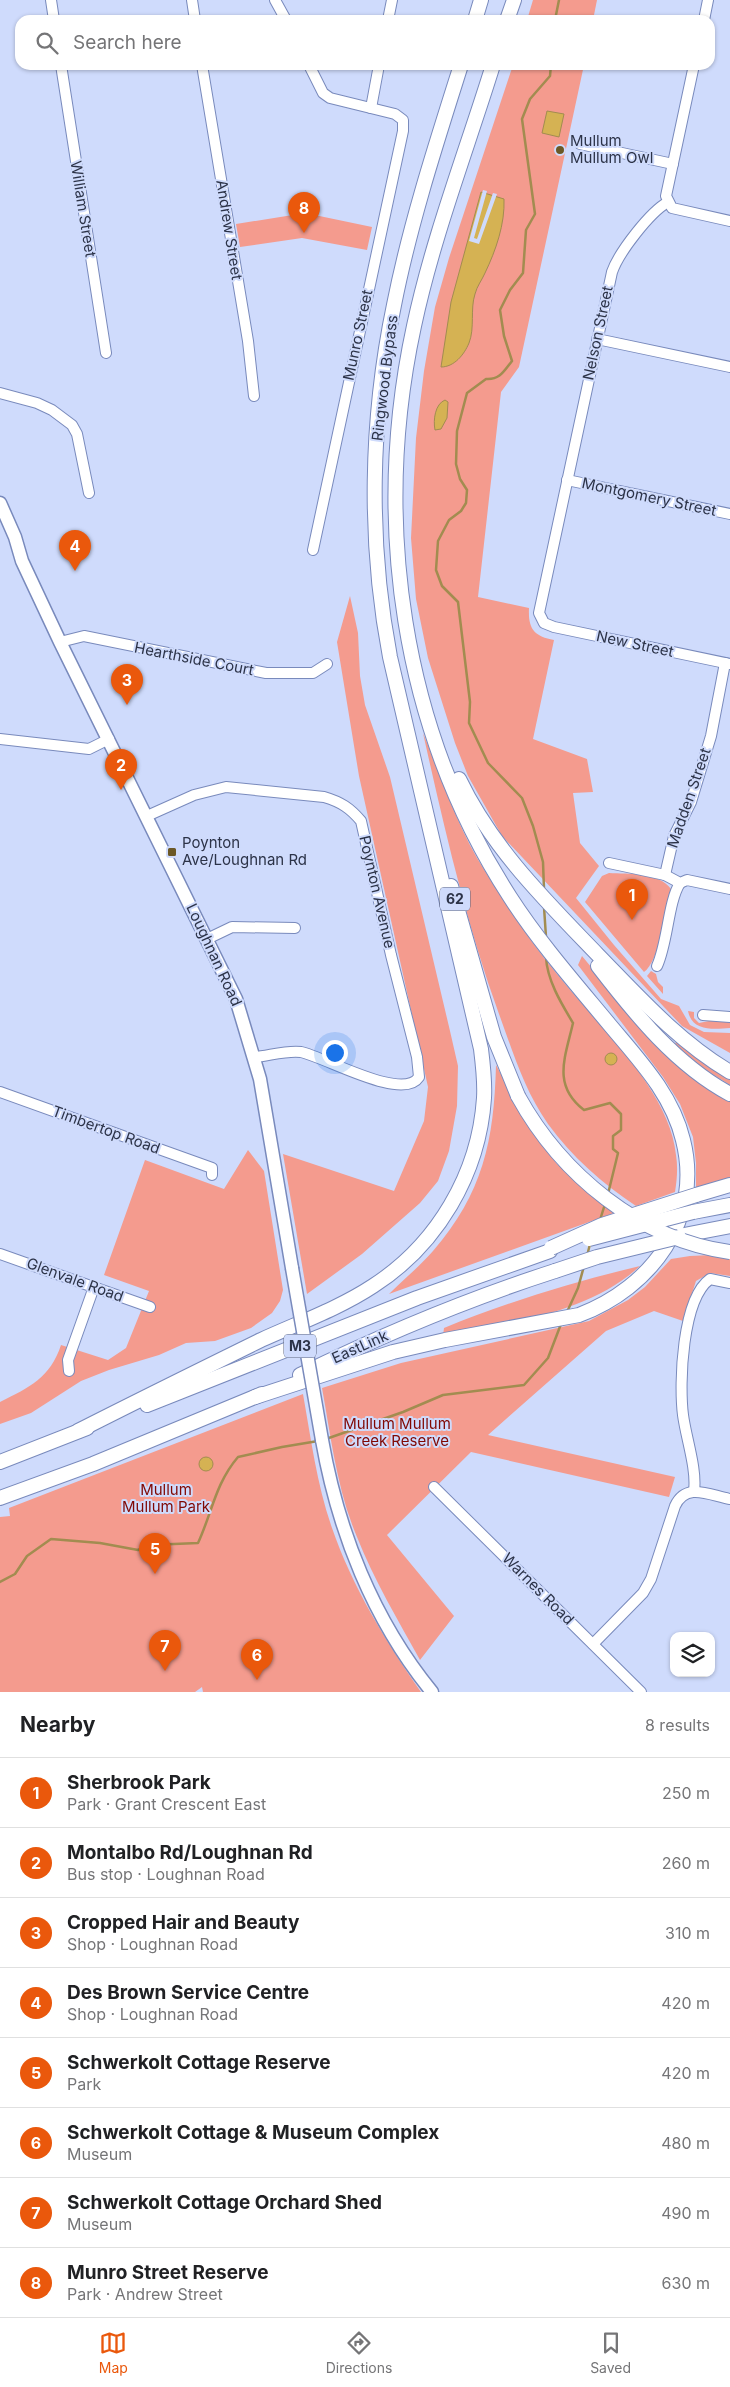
<!DOCTYPE html>
<meta charset="utf-8">
<style>
:root{--surface:#fff;--page:#f2f2f2;--text:#202124;--muted:#757577;--line:#e0e0e0;--accent:#ea580c}
body{margin:0;font-family:Inter,sans-serif;background:var(--page);color:var(--text)}
.controls{position:absolute;right:15px;bottom:15px;display:grid;overflow:hidden;border-radius:10px;box-shadow:0 1px 4px #0004}
.controls button{width:45px;height:45px;display:grid;place-items:center;padding:0;border:0;border-bottom:1px solid var(--line);background:var(--surface);color:var(--text);font:25px sans-serif}
.you{position:absolute;left:334px;top:1052px;width:18px;height:18px;margin:-12px;border:4px solid #fff;border-radius:50%;background:#1a73e8;box-shadow:0 0 0 8px #1a73e833}
.badge{display:grid;place-items:center;width:32px;height:32px;border-radius:50%;background:var(--accent);color:#fff;font-size:16px;font-weight:700}
.pin{position:absolute;translate:-50% -41px;filter:drop-shadow(0 1px 2px #0008)}
.pin::after{content:'';position:absolute;top:26px;width:18px;height:15px;background:inherit;clip-path:polygon(0 0,100% 0,50% 100%)}
.list{margin:0;padding:0;list-style:none}
h2{display:flex;justify-content:space-between;align-items:center;height:65px;margin:0;padding:0 20px;font-size:21px}
h2 small{font-size:16px;font-weight:400;color:var(--muted)}
.list li{display:grid;grid-template-columns:32px 1fr auto;gap:15px;align-items:center;box-sizing:border-box;height:70px;padding:0 20px;border-top:1px solid var(--line)}
.list b{display:block;font-size:19px;white-space:nowrap}
.list p{margin:0;font-size:16px;white-space:nowrap;color:var(--muted)}
.list em{font-size:16px;font-style:normal;color:var(--muted)}
.icon{flex:none;width:28px;height:28px;fill:none;stroke:currentColor;stroke-width:2;stroke-linecap:round;stroke-linejoin:round}
.map{position:relative;flex:none;width:730px;height:1692px;overflow:hidden}
.search{position:absolute;background:var(--surface);box-shadow:0 1px 4px #0004;left:15px;right:15px;top:15px;height:55px;display:flex;align-items:center;gap:12px;box-sizing:border-box;padding:0 18px;border-radius:15px;color:var(--muted);font-size:19px}
.sheet{height:625px;background:var(--surface)}
nav{display:flex;justify-content:space-around;align-items:center;box-sizing:border-box;height:70px;border-top:1px solid var(--line);background:var(--surface);font-size:14px;color:var(--muted)}
nav a{display:grid;justify-items:center;gap:2px}
nav .on{color:var(--accent)}
.map>svg:first-child{display:block}
</style>
<div class="map">
<svg width="730" height="1692" viewBox="0 0 730 1692">
<rect width="100%" height="100%" fill="#cfdbfc"/>
<!-- green -->
<g fill="#f49b8e">
<polygon points="533,0 597,0 593,20 527,20"/>
<path d="M513,65H584L519,367L501,392L478,597L529,608C528,629 534,636 554,640L533,739L587,759L593,792L573,793L580,843L599,866L576,898L614,945L661,999L679,1006L690,1025L704,1032L730,1033V1053L682,1026L502,836L468,776L455,743L428,658L416,599L411,538L416,438L424,371L435,307L449,258Z"/>
<polygon points="305,213 372,227 367,250 302,238 240,247 236,224"/>
<polygon points="350,596 358,633 360,676 365,705 390,777 450,1031 458,1066 457,1106 449,1151 438,1181 420,1203 362,1254 307,1294 283,1154 394,1191 424,1121 428,1087 359,776 337,642"/>
<path d="M423,733C442,779 458,829 485,871C507,907 530,941 557,974C596,1023 670,1090 676,1155C678,1167 677,1180 675,1192L636,1206C602,1183 572,1157 548,1124C524,1090 513,1052 499,1014C466,923 444,827 423,733Z"/>
<path d="M609,873C628,874 659,872 671,889C667,908 659,962 644,972L585,902L602,876Z"/>
<polygon points="582,956 606,985 730,1098 730,1179 696,1188 696,1163 693,1137 680,1104 663,1077 578,965"/>
<polygon points="651,971 656,974 658,982 663,987 663,994 647,976"/>
<path d="M688,1011L694,1012V1018L699,1023L714,1020L730,1022V1028C714,1029 692,1032 688,1011Z"/>
<polygon points="676,1042 730,1076 730,1085 701,1067 675,1044"/>
<path d="M496,1065L530,1129L557,1164L614,1213L389,1294C403,1280 419,1267 433,1251C483,1193 494,1141 496,1065Z"/>
<path d="M248,1150L264,1171L283,1290L280,1301L272,1313L251,1328L215,1341L186,1343L159,1355L109,1370L81,1381L31,1413L0,1424V1402C30,1387 50,1378 61,1345L108,1360L126,1348L149,1291L104,1275L145,1160L224,1189Z"/>
<path d="M712,1255L730,1259V1276L710,1273L696,1281L683,1321L654,1311L606,1331L488,1435L675,1477L669,1497L471,1452L387,1535L454,1616L420,1660C398,1620 374,1580 357,1537C337,1490 331,1437 322,1388L401,1363L589,1321L628,1300L645,1287L671,1259L690,1256Z"/>
<path d="M640,1266C588,1314 511,1322 443,1336L444,1328C508,1302 573,1282 640,1266Z"/>
<path d="M303,1394C311,1439 317,1485 332,1528C352,1586 386,1642 421,1692H203L202,1687L195,1692H0V1517L10,1516L9,1508Z"/>
</g>
<!-- water -->
<g fill="#d5b253" stroke="#a28c50">
<polygon points="547,111 564,114 559,137 542,133"/>
<path d="M481,192L504,199C505,224 496,250 485,273C482,280 477,286 475,294C470,309 475,328 469,343C464,355 454,367 441,367L451,302Z"/>
<path d="M445,400L448,402L447,418L441,429L435,430C433,420 435,404 445,400Z"/>
<circle cx="611" cy="1059" r="6"/>
<circle cx="206" cy="1464" r="7"/>
</g>
<!-- pier -->
<polygon fill="#cfdbfc" points="483,190 487,191 474,238 477,239 493,193 497,194 479,244 469,241"/>
<g fill="none" stroke-linecap="round" stroke-linejoin="round">
<!-- stream -->
<g stroke="#a28c50" stroke-width="2.5">
<polyline points="555,20 559,0"/>
<path d="M544,889L543,862L533,826L522,798L488,763L469,723L470,702L458,602L442,586L436,570L438,541L449,520L461,511L466,503L467,490L460,479L456,464L457,431L467,393L486,379C500,380 504,371 512,361L504,336L500,310L510,290L523,273L526,230L535,214L522,119L530,99L550,76L551,65"/>
<polyline points="544,907 546,937"/>
<path d="M546,957C547,980 561,1003 573,1023C565,1058 552,1085 584,1110L610,1103L621,1114V1130L613,1136V1149L618,1153L608,1194"/>
<polyline points="600,1220 605,1204"/>
<polyline points="587,1256 590,1244"/>
<polyline points="567,1312 578,1288 584,1266"/>
<polyline points="326,1439 403,1412 443,1395 524,1385 548,1358 561,1324"/>
<path d="M0,1582L15,1574L27,1556L51,1539L100,1543L138,1550L150,1545L198,1543C212,1513 215,1484 238,1457L282,1447L318,1441"/>
</g>
<defs>
<g id="minor">
<polyline points="51,0 54,20"/>
<polyline points="192,0 195,20"/>
<polyline points="275,0 286,20"/>
<polyline points="388,20 392,0"/>
<polyline points="704,20 708,0"/>
<polyline points="61,65 106,353"/>
<polyline points="202,65 248,341 254,396"/>
<polyline points="309,65 323,93 330,98 395,114 403,120 403,131 313,550"/>
<polyline points="694,65 666,196 672,208 730,221"/>
<polyline points="371,108 379,65"/>
<polyline points="580,144 673,164"/>
<path d="M668,202C650,212 619,252 612,272L539,613L544,623L554,627L730,664"/>
<polyline points="597,339 730,367"/>
<polyline points="0,393 37,403 52,410 72,425 77,434 89,493"/>
<polyline points="567,480 730,514"/>
<polyline points="60,642 84,636 266,673 313,673 327,664"/>
<polyline points="0,739 89,749 109,739"/>
<path d="M147,816L194,795L226,787L324,797C341,802 350,808 361,821L391,955L417,1057L419,1077C403,1102 325,1057 301,1052C287,1050 268,1056 255,1057"/>
<polyline points="609,863 665,875 680,883 687,880 730,889"/>
<polyline points="665,875 674,836 691,802 711,736 725,663"/>
<polyline points="207,939 232,927 295,928"/>
<path d="M657,966C668,942 668,902 680,883"/>
<polyline points="703,1015 730,1017"/>
<polyline points="0,1092 212,1168 212,1175"/>
<polyline points="0,1254 150,1307"/>
<polyline points="69,1371 68,1360 94,1287"/>
<polyline points="434,1487 641,1692"/>
<path d="M694,1491C697,1469 686,1438 683,1415C679,1383 682,1299 710,1279L730,1283"/>
<path d="M593,1644L643,1593L651,1579L675,1506C686,1482 709,1495 730,1499"/>
</g>
<g id="major">
<polyline points="0,503 15,537 22,561 60,642 236,999 260,1079 292,1268"/>
<path d="M322,1440C338,1531 373,1620 432,1692"/>
</g>
<g id="highway">
<polyline points="475,20 481,0"/>
<polyline points="507,20 514,0"/>
<path d="M459,779C492,848 545,900 597,954C639,997 678,1041 730,1072"/>
<polyline points="451,886 494,1037 518,1096"/>
<path d="M598,966C635,1014 676,1065 730,1094"/>
<polyline points="696,1195 730,1185"/>
<polyline points="693,1212 730,1205"/>
<polyline points="684,1235 730,1226"/>
<path d="M300,1375C382,1335 468,1299 555,1271"/>
<path d="M255,1397L393,1352L445,1340L579,1315C651,1288 703,1219 683,1140C672,1094 639,1060 609,1024C575,983 539,942 510,897C401,729 372,520 414,326C433,237 466,152 493,65"/>
<polyline points="147,1405 417,1298 550,1251"/>
<path d="M78,1431C139,1400 200,1370 261,1340C298,1323 338,1309 373,1286C437,1245 479,1174 484,1098C485,1082 483,1065 481,1049L390,657C368,542 370,420 394,305C410,224 436,144 461,65"/>
<polyline points="0,1462 87,1428"/>
<polyline points="0,1498 93,1464 262,1394"/>
</g>
</defs>
<!-- minor casing -->
<use href="#minor" stroke="#798abc" stroke-width="12"/>
<!-- major casing -->
<use href="#major" stroke="#798abc" stroke-width="15"/>
<!-- highway casing -->
<use href="#highway" stroke="#798abc" stroke-width="16"/>
<!-- minor -->
<use href="#minor" stroke="#fff" stroke-width="10"/>
<!-- major -->
<use href="#major" stroke="#fff" stroke-width="12"/>
<!-- highway -->
<use href="#highway" stroke="#fff" stroke-width="14"/>
<defs>
<polyline id="major-bridge" points="292,1268 322,1440"/>
<g id="highway-bridge">
<path d="M518,1096C561,1174 640,1240 730,1252"/>
<polyline points="589,1239 693,1212"/>
<polyline points="551,1248 602,1225 696,1195"/>
<polyline points="555,1271 597,1257 679,1237"/>
</g>
</defs>
<!-- major-bridge casing -->
<use href="#major-bridge" stroke="#798abc" stroke-width="15" stroke-linecap="butt"/>
<!-- highway-bridge casing -->
<use href="#highway-bridge" stroke="#798abc" stroke-width="16" stroke-linecap="butt"/>
<!-- major-bridge -->
<use href="#major-bridge" stroke="#fff" stroke-width="12"/>
<!-- highway-bridge -->
<use href="#highway-bridge" stroke="#fff" stroke-width="14"/>
</g>
<!-- markers -->
<g fill="#6b5827" stroke="#cfdbfc" stroke-width="2">
<circle cx="560" cy="150" r="5"/>
<rect x="167" y="847" width="10" height="10" rx="2.5"/>
</g>
<g text-anchor="middle" stroke-width="4" stroke-linejoin="round" paint-order="stroke">
<!-- shield labels -->
<g fill="#cfdbfc" stroke="#5d657e" stroke-width="1">
<rect x="440" y="887.5" width="30" height="23" rx="4"/>
<rect x="284" y="1334.5" width="32" height="23" rx="4"/>
</g>
<g font-size="14" font-weight="bold" fill="#2c3348">
<text x="455" y="904">62</text>
<text x="300" y="1351">M3</text>
</g>
<!-- poi labels -->
<g font-size="15" fill="#2c3348" stroke="#cfdbfc" text-anchor="start">
<text x="570" y="146">Mullum<tspan x="570" dy="17">Mullum Owl</tspan></text>
<text x="182" y="848">Poynton<tspan x="182" dy="17">Ave/Loughnan Rd</tspan></text>
</g>
<!-- street labels -->
<g font-size="15" fill="#2c3348" stroke="#cfdbfc">
<text transform="translate(83 209) rotate(81)" y="5">William Street</text>
<text transform="translate(229 230) rotate(81)" y="5">Andrew Street</text>
<text transform="translate(598 333) rotate(-78)" y="5">Nelson Street</text>
<text transform="translate(358 335) rotate(-78)" y="5">Munro Street</text>
<text transform="translate(385 378) rotate(-83)" y="5">Ringwood Bypass</text>
<text transform="translate(649 497) rotate(12)" y="5">Montgomery Street</text>
<text transform="translate(635 644) rotate(12)" y="5">New Street</text>
<text transform="translate(194 659) rotate(11)" y="5">Hearthside Court</text>
<text transform="translate(689 798) rotate(-71)" y="5">Madden Street</text>
<text transform="translate(377 892) rotate(77)" y="5">Poynton Avenue</text>
<text transform="translate(214 955) rotate(65)" y="5">Loughnan Road</text>
<text transform="translate(106 1130) rotate(20)" y="5">Timbertop Road</text>
<text transform="translate(75 1280) rotate(20)" y="5">Glenvale Road</text>
<text transform="translate(360 1347) rotate(-24)" y="5">EastLink</text>
<text transform="translate(538 1589) rotate(45)" y="5">Warnes Road</text>
</g>
<!-- park labels -->
<g font-size="15" fill="#800804" stroke="#cfdbfc">
<text x="397" y="1429">Mullum Mullum<tspan x="397" dy="17">Creek Reserve</tspan></text>
<text x="166" y="1495">Mullum<tspan x="166" dy="17">Mullum Park</tspan></text>
</g>
</g>
</svg>
<div class="controls">
<button><svg class="icon" aria-label="layers" viewBox="0 0 24 24"><path d="M12 4l9 5-9 5-9-5zM3 14l9 5 9-5"/></svg></button>
</div>
<div class="you"></div>
<div class="pin badge" style="left:632px;top:920px">1</div>
<div class="pin badge" style="left:121px;top:790px">2</div>
<div class="pin badge" style="left:127px;top:705px">3</div>
<div class="pin badge" style="left:75px;top:571px">4</div>
<div class="pin badge" style="left:155px;top:1574px">5</div>
<div class="pin badge" style="left:257px;top:1680px">6</div>
<div class="pin badge" style="left:165px;top:1671px">7</div>
<div class="pin badge" style="left:304px;top:233px">8</div>
<div class="search"><svg class="icon" aria-label="search" viewBox="0 0 24 24"><circle cx="10" cy="10" r="6"/><path d="M15 15l6 6"/></svg>Search here</div>
</div>
<section class="sheet">
<h2>Nearby<small>8 results</small></h2>
<ul class="list">
<li><span class="badge">1</span><div><b>Sherbrook Park</b><p>Park · Grant Crescent East</p></div><em>250 m</em></li>
<li><span class="badge">2</span><div><b>Montalbo Rd/Loughnan Rd</b><p>Bus stop · Loughnan Road</p></div><em>260 m</em></li>
<li><span class="badge">3</span><div><b>Cropped Hair and Beauty</b><p>Shop · Loughnan Road</p></div><em>310 m</em></li>
<li><span class="badge">4</span><div><b>Des Brown Service Centre</b><p>Shop · Loughnan Road</p></div><em>420 m</em></li>
<li><span class="badge">5</span><div><b>Schwerkolt Cottage Reserve</b><p>Park</p></div><em>420 m</em></li>
<li><span class="badge">6</span><div><b>Schwerkolt Cottage &amp; Museum Complex</b><p>Museum</p></div><em>480 m</em></li>
<li><span class="badge">7</span><div><b>Schwerkolt Cottage Orchard Shed</b><p>Museum</p></div><em>490 m</em></li>
<li><span class="badge">8</span><div><b>Munro Street Reserve</b><p>Park · Andrew Street</p></div><em>630 m</em></li>
</ul>
</section>
<nav>
<a class="on"><svg class="icon" aria-label="map" viewBox="0 0 24 24"><path d="M3 6l6-2 6 2 6-2v14l-6 2-6-2-6 2zM9 4v14M15 6v14"/></svg>Map</a>
<a><svg class="icon" aria-label="directions" viewBox="0 0 24 24"><path d="M12 3l9 9-9 9-9-9zM9 14v-3h6M13 9l2 2-2 2"/></svg>Directions</a>
<a><svg class="icon" aria-label="saved" viewBox="0 0 24 24"><path d="M7 4h10v16l-5-4-5 4z"/></svg>Saved</a>
</nav>
